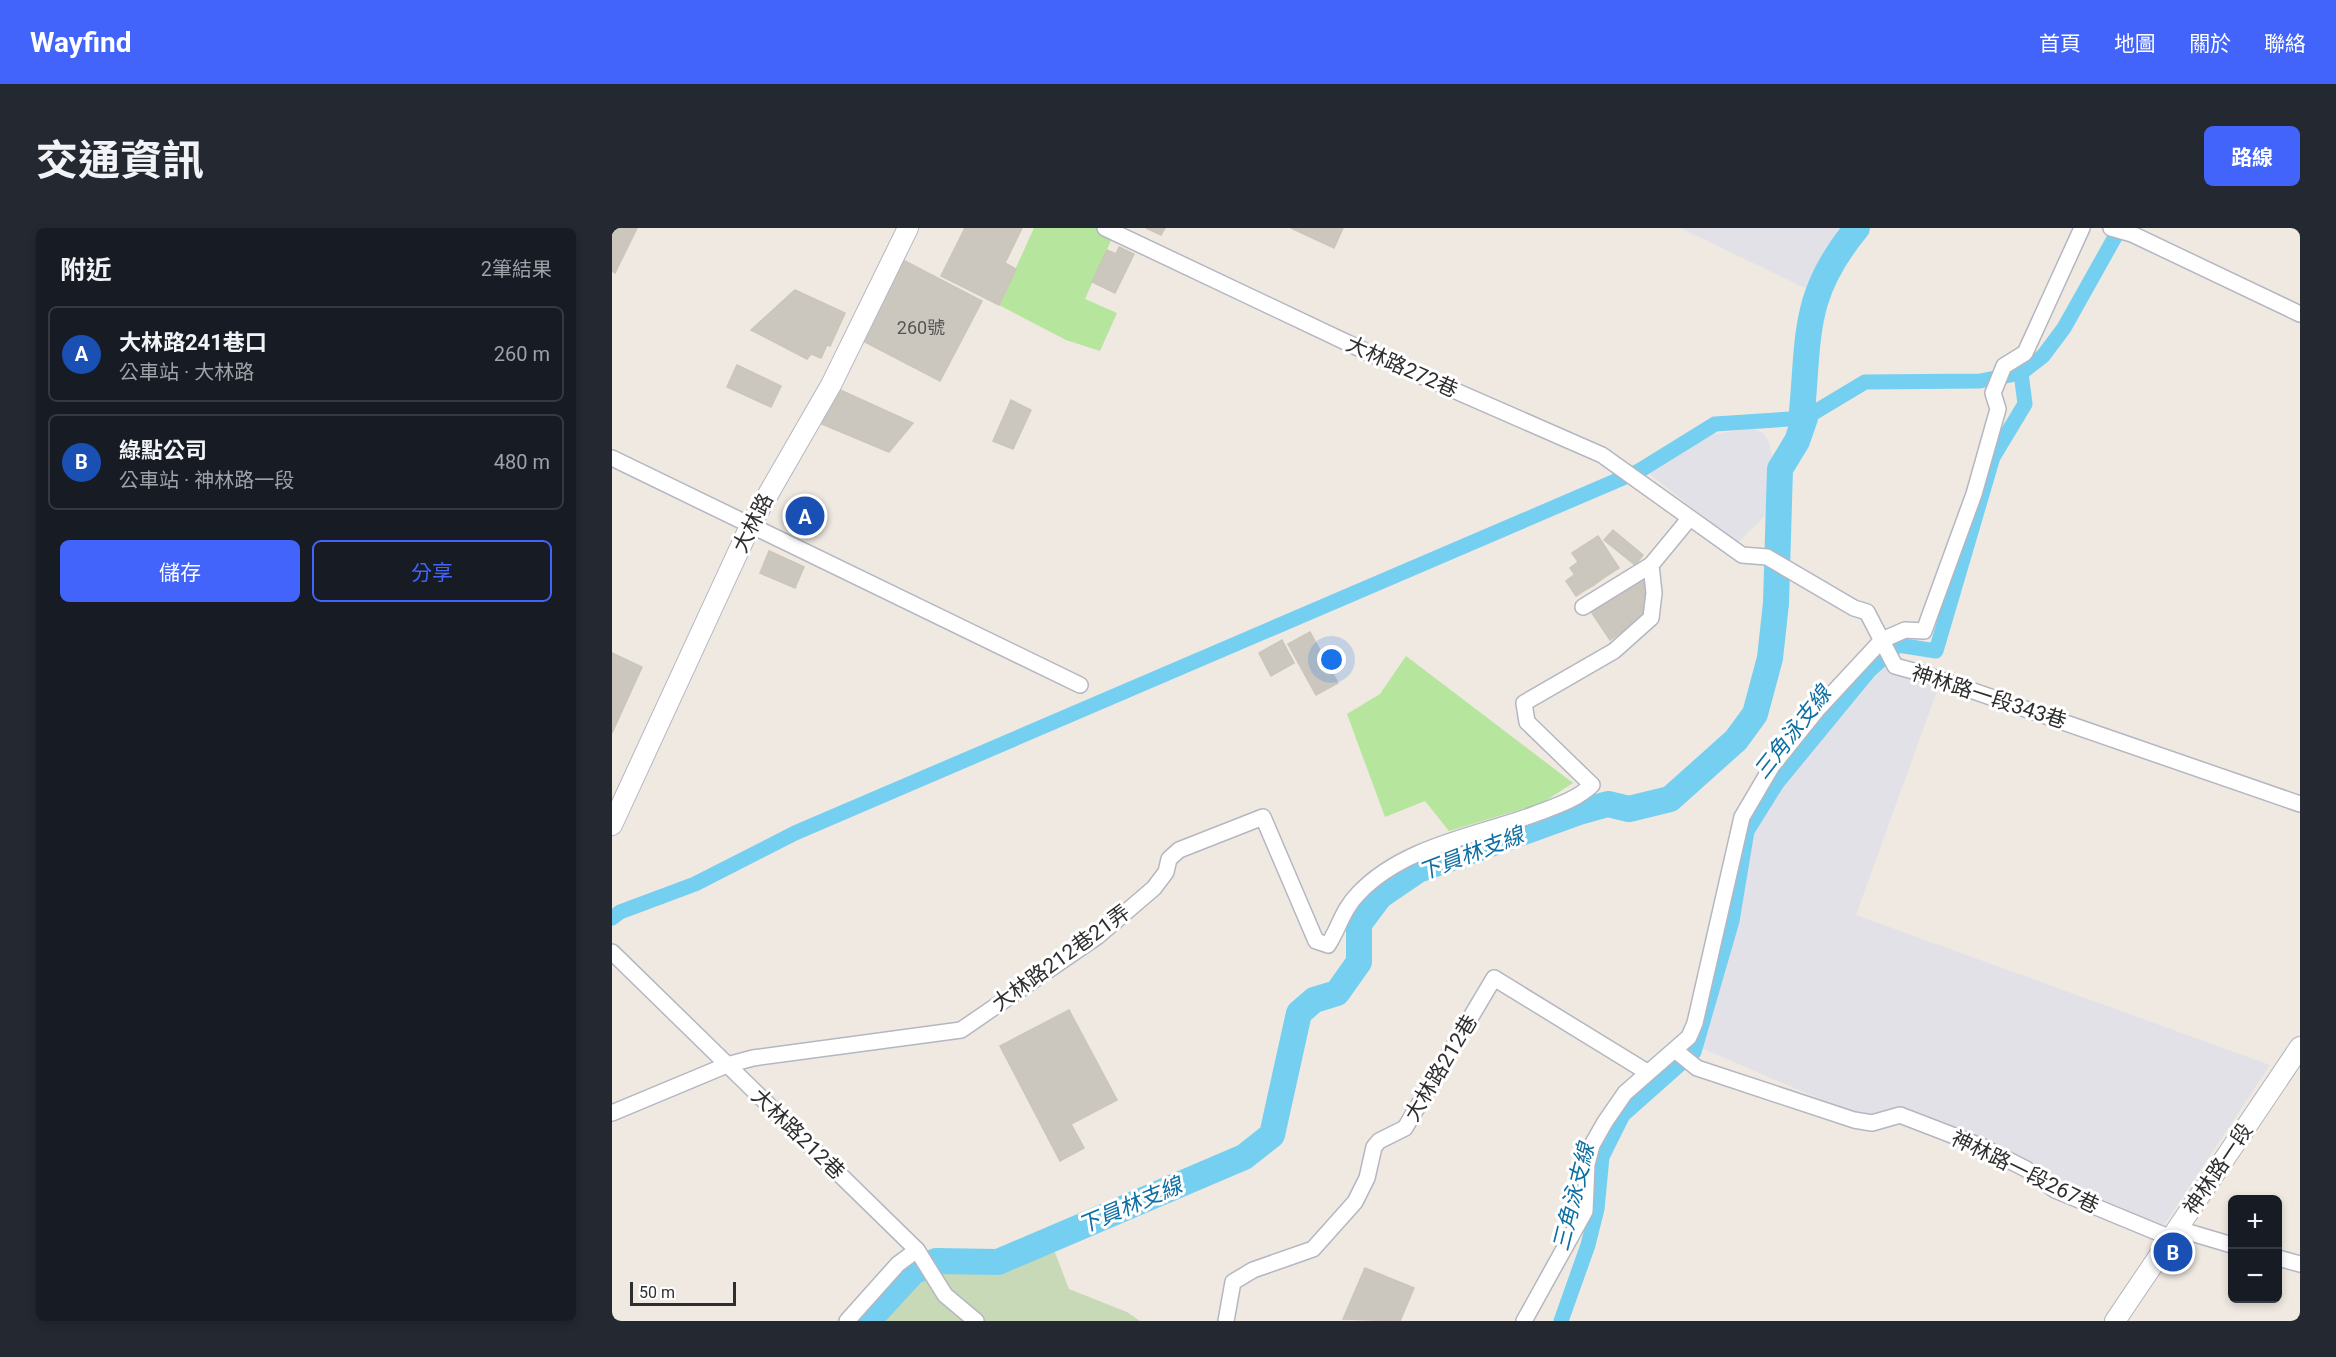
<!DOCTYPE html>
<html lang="zh-TW">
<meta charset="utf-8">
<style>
:root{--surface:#171b24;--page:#242831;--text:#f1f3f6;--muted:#9ea1a6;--line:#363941;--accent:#4264fb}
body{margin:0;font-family:Roboto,"Noto Sans TC",sans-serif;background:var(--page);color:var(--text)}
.controls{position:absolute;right:18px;bottom:18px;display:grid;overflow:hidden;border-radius:9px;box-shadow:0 3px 9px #0003}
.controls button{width:54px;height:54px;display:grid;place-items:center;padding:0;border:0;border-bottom:2px solid var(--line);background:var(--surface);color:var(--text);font:30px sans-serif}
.scale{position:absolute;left:18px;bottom:15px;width:106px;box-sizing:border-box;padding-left:6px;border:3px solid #2e2e2e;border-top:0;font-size:16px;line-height:21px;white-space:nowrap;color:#2e2e2e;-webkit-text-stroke:4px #fff;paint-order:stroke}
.you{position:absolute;left:720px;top:432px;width:21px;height:21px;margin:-15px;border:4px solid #fff;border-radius:50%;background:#1a73e8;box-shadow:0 0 0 9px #1a73e833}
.badge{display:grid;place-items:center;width:39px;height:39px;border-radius:50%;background:var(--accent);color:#fff;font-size:20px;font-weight:700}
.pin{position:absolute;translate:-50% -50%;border:3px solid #fff;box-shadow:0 2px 6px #0006}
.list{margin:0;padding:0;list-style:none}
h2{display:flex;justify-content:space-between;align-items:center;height:78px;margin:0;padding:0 24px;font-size:26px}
h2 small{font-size:20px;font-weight:400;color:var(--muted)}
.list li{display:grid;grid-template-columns:39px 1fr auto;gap:18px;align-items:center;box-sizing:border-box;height:96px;margin:0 12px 12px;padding:0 12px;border:2px solid var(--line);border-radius:9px}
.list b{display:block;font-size:22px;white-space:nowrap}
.list p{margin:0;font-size:20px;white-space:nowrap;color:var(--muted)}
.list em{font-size:20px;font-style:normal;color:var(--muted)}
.actions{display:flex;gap:12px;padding:18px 24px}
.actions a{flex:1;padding:14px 0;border:2px solid var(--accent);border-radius:9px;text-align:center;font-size:21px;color:var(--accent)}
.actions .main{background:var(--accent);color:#fff}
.map{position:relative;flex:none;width:1688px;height:1093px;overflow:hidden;border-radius:9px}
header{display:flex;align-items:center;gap:36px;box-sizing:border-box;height:84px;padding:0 30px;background:var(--accent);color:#fff}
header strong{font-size:28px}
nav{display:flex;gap:33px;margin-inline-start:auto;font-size:21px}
.intro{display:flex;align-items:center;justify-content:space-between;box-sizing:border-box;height:144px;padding:0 36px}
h1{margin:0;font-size:42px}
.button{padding:15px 27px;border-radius:9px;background:var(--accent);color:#fff;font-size:21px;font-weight:700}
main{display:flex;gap:36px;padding:0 36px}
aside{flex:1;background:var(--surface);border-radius:9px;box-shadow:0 3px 9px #0003}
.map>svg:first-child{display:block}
</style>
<header>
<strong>Wayfind</strong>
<nav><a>首頁</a><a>地圖</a><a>關於</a><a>聯絡</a></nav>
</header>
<div class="intro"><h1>交通資訊</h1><a class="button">路線</a></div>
<main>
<aside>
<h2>附近<small>2筆結果</small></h2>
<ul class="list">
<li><span class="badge" style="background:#1a4fb4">A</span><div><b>大林路241巷口</b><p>公車站 · 大林路</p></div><em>260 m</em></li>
<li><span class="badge" style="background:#1a4fb4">B</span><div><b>綠點公司</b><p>公車站 · 神林路一段</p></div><em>480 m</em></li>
</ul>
<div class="actions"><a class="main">儲存</a><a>分享</a></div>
</aside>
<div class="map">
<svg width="1688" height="1093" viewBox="0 0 1688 1093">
<rect width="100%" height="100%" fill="#efe9e1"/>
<!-- industrial -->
<g fill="#e3e1e8">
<polygon points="1068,0 1236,0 1193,60"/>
<polygon points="1141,200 1152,206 1157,214 1162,238 1160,281 1125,315 1035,244 1076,219 1103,206"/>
<polygon points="1266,430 1329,452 1244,687 1658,837 1552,997 1439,958 1295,889 1277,901 1087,819 1134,659 1130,648 1147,585"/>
</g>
<!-- green -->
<g fill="#b6e59e">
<polygon points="422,0 485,0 501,8 473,71 505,85 488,123 454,112 387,77"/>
<polygon points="794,428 961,555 930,575 837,603 813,573 773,589 735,486 768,466"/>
</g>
<!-- cemetery -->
<polygon fill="#c8d9b8" points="442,1022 457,1061 515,1084 528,1093 265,1093 306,1052 326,1043 386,1038"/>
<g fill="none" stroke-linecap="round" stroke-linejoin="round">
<!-- canal -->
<g stroke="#75cff0" stroke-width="15">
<polyline points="0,690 8,684 83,656 183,605 1027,243 1103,196 1193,190 1253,154 1368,153 1409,145"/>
<polyline points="949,1093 976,1017 985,981 990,929 1011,887 1082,824 1120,693 1135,603 1165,555 1257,443 1286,417 1324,423 1381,229 1413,176 1409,145 1431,128 1452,100 1508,0"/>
</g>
<!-- river -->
<path stroke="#75cff0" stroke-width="26" d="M256,1093L301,1044L324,1033L386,1034L632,929L660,907L687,785L702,772L725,765L747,734V696L768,668L806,642L967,584L996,576L1017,581L1058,571L1124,512L1143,486L1158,430L1164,375L1168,241L1185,213L1193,190L1190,184C1197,105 1191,65 1245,0"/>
</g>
<!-- building -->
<g fill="#cbc7bf" stroke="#cbc5ba" stroke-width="1.5">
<polygon points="0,0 25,0 3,45 0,43"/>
<polygon points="353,0 410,0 393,35 404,41 387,77 329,48"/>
<polygon points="534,0 553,0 549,7"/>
<polygon points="679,0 731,0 722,20"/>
<polygon points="507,19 522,26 503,65 480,54 495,22 504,26"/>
<polygon points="291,32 370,73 328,153 249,112"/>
<polygon points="183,62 233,85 218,118 215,117 209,130 199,126 195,131 139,102"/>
<polygon points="125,137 169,158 159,179 115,159"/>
<polygon points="226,161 301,195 277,224 210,196"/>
<polygon points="399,172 419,182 401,221 381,213"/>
<polygon points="1001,302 1031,327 1023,337 992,312"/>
<polygon points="986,308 1007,340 999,345 977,314"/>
<polygon points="977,314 999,345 990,351 969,319"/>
<polygon points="969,319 990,351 982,357 960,325"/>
<polygon points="157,323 192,339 183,360 148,345"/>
<polygon points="966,334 982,357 973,362 958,340"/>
<polygon points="1035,346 1035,368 1030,366 1023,354"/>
<polygon points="962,347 973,362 964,368 954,353"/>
<polygon points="1023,354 1030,366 1035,368 1031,382 1016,358"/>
<polygon points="1016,358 1031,382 1029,391 1010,362"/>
<polygon points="1010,362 1029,391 1021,397 1002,367"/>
<polygon points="1002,367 1021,397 1013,402 994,372"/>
<polygon points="994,372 1013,402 1005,407 986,378"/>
<polygon points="986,378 1005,407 998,412 978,382"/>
<polygon points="698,404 715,435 693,447 676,416"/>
<polygon points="670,412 682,435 659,448 647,425"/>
<polygon points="0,425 30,439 0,505"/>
<polygon points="715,435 726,455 704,467 693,447"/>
<polygon points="457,782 505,872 459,896 472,920 448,933 388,818"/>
<polygon points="753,1040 802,1060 788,1093 731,1091"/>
</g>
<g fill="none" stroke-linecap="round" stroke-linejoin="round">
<defs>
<g id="minor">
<polyline points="493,0 759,126 990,227 1130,327 1155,329 1242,380 1255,384 1283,438 1312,446 1688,576"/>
<polyline points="1499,0 1520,6 1688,86"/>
<polyline points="0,230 468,457"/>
<polyline points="971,379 1039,337"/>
<polyline points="0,724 305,1022 333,1067 364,1093"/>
<polyline points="1064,823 1085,840 1242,892 1260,895 1288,887 1371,919 1414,941 1443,962 1559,1010"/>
<path d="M0,885L115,837L141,830L349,802L486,708L542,660L554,644L557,631L567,622L651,589L704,713L716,717C727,700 731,681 746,666C791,618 864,608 923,586C944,578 964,572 980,557L915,494L912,475L1002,423L1039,390L1042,365L1039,337L1077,291"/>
<polyline points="1566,1001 1620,1017"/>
<polyline points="1666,1030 1688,1036"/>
<polyline points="235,1093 286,1036 305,1022"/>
<polyline points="614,1093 621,1054 641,1042 701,1021 743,974 755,950 762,919 767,913 793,900 882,750 1035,844"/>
<polyline points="912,1093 973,983 975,936 980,917 993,894 1013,865 1077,809 1083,795 1130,589 1160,538 1205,482 1270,412 1293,402 1312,403 1362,266 1386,181 1381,165 1392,138 1413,125 1470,0"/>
</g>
<g id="tertiary">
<polyline points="0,597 139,296 219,157 296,0"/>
<polyline points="1503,1093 1688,819"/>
</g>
</defs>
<!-- minor casing -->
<use href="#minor" stroke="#b4b7c1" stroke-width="18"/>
<!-- tertiary casing -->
<use href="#tertiary" stroke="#b4b7c1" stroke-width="22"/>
<!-- minor -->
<use href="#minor" stroke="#fff" stroke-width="15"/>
<!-- tertiary -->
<use href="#tertiary" stroke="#fff" stroke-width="20"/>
</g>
<g text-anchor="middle" stroke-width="6" stroke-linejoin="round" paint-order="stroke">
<!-- number labels -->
<g font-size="18" fill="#555452">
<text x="309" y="106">260號</text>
</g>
<!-- street labels -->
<g font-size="21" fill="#2e2e2e" stroke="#fff">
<text transform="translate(790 139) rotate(24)" y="7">大林路272巷</text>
<text transform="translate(141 295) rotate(-63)" y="7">大林路</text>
<text transform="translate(1377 469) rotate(18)" y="7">神林路一段343巷</text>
<text transform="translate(449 730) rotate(-36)" y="7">大林路212巷21弄</text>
<text transform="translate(829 840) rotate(-59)" y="7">大林路212巷</text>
<text transform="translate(186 906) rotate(44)" y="7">大林路212巷</text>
<text transform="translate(1606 941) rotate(-56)" y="7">神林路一段</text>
<text transform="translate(1413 944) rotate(26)" y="7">神林路一段267巷</text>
</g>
<!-- water labels -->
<g font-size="22" font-style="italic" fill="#0d6fa3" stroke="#fff">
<text transform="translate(1180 504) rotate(-52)" y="8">三角泳支線</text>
<text transform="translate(859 625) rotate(-21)" y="8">下員林支線</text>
<text transform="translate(961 969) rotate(-76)" y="8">三角泳支線</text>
<text transform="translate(518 977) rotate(-23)" y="8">下員林支線</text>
</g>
</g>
</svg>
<div class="controls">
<button>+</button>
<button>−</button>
</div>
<div class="scale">50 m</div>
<div class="you"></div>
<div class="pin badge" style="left:193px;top:288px;background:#1a4fb4">A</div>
<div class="pin badge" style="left:1561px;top:1024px;background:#1a4fb4">B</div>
</div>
</main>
